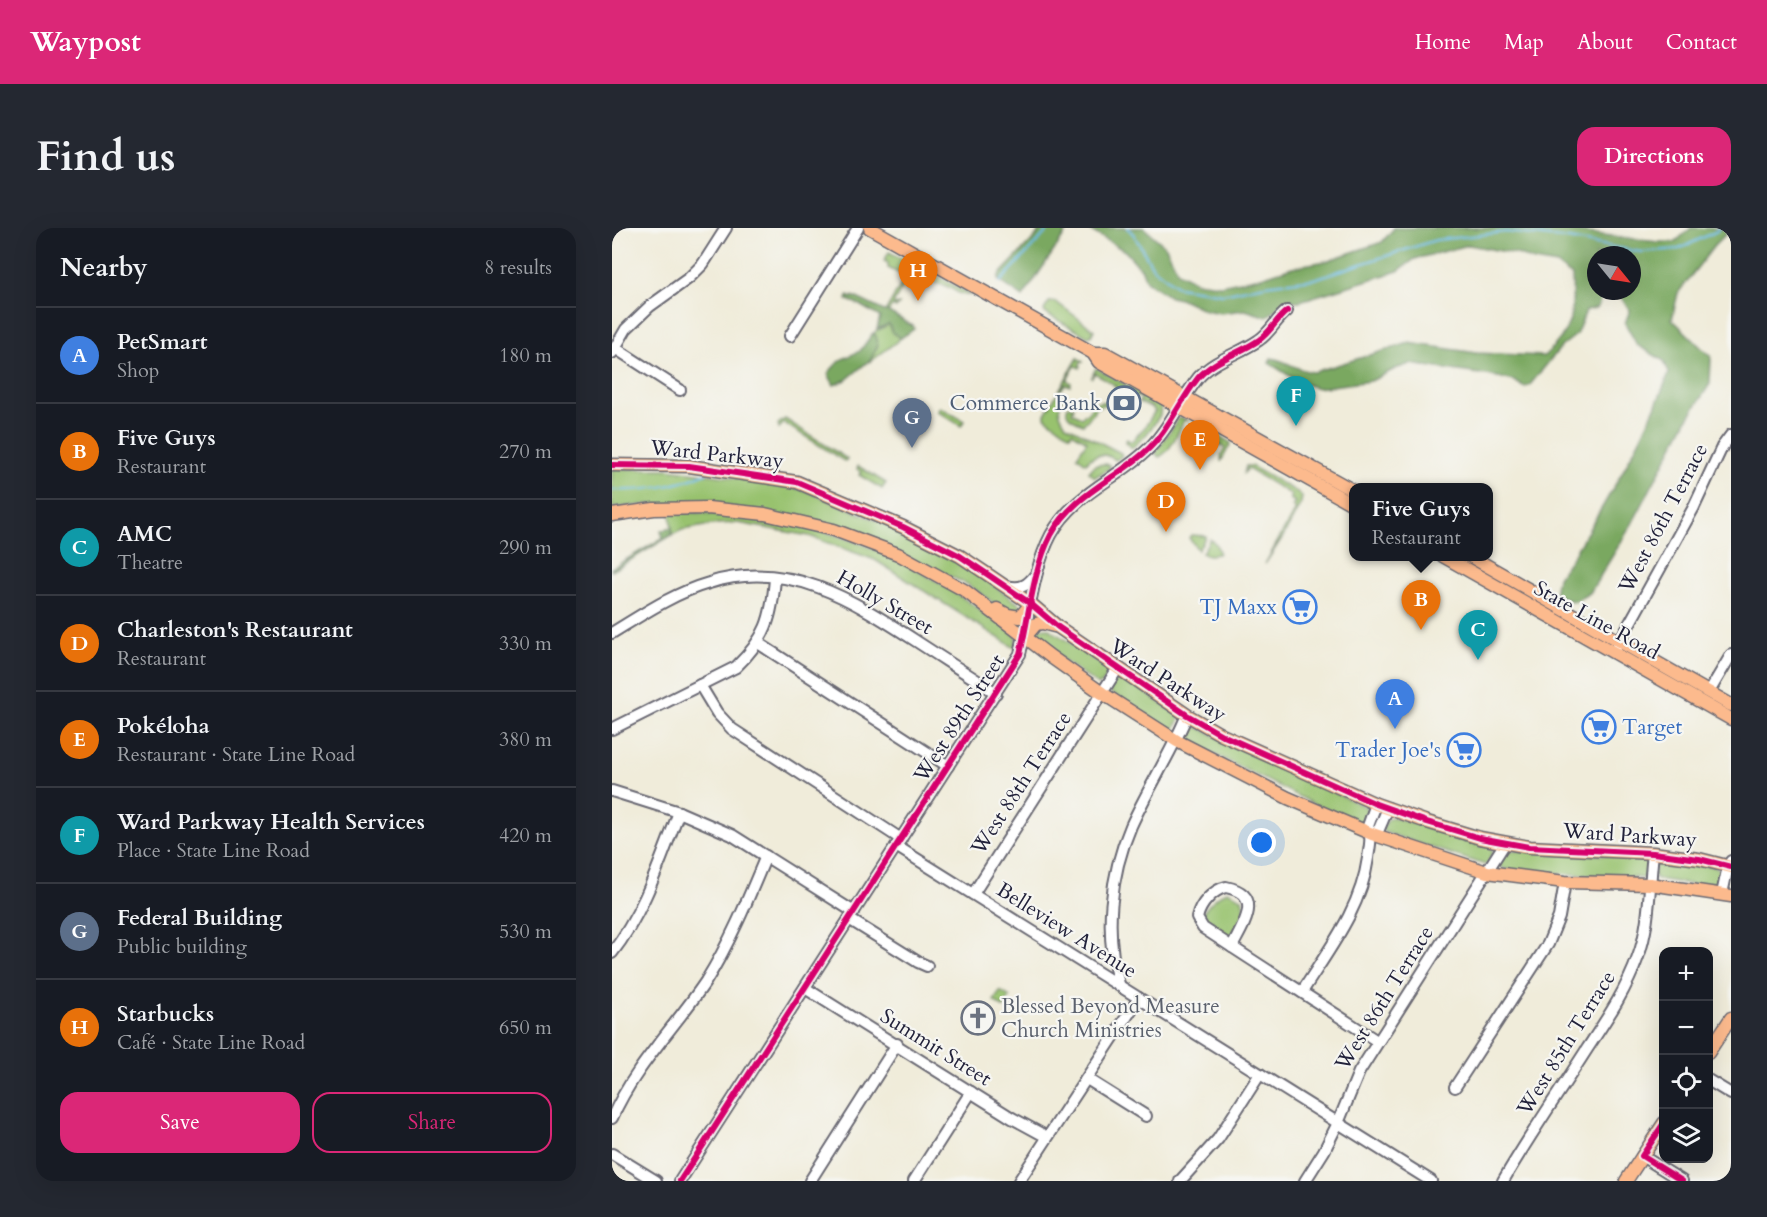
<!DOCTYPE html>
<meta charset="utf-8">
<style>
:root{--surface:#171b24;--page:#242831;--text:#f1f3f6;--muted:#9ea1a6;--line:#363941;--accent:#db2777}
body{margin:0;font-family:Cardo,serif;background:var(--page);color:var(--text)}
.controls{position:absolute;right:18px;bottom:18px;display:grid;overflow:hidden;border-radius:12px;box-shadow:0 6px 24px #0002}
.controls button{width:54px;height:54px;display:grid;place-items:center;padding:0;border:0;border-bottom:2px solid var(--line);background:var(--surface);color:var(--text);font:30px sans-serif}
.compass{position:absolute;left:975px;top:18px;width:54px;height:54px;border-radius:50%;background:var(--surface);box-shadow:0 6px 24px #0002;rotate:120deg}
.you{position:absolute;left:650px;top:615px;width:21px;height:21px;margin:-15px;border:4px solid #fff;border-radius:50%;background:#1a73e8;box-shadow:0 0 0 9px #1a73e833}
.badge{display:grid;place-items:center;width:39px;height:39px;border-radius:50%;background:var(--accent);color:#fff;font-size:20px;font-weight:700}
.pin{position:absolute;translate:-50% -50px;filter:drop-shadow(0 2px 3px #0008)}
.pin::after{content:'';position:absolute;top:32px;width:21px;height:18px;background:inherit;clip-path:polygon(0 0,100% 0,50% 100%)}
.popup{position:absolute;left:737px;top:255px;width:144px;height:78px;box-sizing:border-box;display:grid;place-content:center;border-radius:12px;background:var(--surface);filter:drop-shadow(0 2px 4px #0005);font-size:20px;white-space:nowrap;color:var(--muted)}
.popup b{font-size:22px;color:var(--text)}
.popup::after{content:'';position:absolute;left:50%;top:100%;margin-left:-12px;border:12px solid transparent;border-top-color:var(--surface)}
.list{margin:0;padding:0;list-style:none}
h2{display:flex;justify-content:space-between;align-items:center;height:78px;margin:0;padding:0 24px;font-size:26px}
h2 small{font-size:20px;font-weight:400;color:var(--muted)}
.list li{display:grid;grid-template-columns:39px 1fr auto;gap:18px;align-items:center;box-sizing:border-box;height:96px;padding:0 24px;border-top:2px solid var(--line)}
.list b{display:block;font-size:22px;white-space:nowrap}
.list p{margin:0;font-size:20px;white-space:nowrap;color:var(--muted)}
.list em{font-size:20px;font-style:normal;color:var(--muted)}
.actions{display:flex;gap:12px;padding:18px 24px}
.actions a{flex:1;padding:14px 0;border:2px solid var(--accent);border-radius:18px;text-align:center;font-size:21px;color:var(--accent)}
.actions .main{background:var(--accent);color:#fff}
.icon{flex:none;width:33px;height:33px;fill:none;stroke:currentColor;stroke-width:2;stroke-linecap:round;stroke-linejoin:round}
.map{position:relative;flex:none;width:1119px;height:953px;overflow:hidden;border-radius:18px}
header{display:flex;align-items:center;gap:36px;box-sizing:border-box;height:84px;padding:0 30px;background:var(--accent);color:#fff}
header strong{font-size:28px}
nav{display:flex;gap:33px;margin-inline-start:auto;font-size:21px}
.intro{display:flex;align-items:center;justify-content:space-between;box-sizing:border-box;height:144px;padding:0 36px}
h1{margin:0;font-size:42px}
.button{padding:15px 27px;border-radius:18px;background:var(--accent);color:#fff;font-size:21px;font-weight:700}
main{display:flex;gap:36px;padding:0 36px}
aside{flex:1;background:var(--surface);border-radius:18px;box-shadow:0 6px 24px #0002}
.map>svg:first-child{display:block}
</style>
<header>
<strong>Waypost</strong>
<nav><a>Home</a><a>Map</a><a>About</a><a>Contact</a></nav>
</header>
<div class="intro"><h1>Find us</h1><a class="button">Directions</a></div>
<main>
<aside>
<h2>Nearby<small>8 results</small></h2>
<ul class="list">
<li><span class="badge" style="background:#3f7fe0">A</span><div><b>PetSmart</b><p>Shop</p></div><em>180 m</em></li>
<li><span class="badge" style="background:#e8710a">B</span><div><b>Five Guys</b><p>Restaurant</p></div><em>270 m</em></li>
<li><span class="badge" style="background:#0f9aa8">C</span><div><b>AMC</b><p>Theatre</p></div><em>290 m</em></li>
<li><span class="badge" style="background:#e8710a">D</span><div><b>Charleston's Restaurant</b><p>Restaurant</p></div><em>330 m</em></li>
<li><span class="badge" style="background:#e8710a">E</span><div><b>Pokéloha</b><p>Restaurant · State Line Road</p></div><em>380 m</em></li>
<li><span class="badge" style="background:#0f9aa8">F</span><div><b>Ward Parkway Health Services</b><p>Place · State Line Road</p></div><em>420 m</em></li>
<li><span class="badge" style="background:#5c6f8a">G</span><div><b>Federal Building</b><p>Public building</p></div><em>530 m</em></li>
<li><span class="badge" style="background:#e8710a">H</span><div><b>Starbucks</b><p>Café · State Line Road</p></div><em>650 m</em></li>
</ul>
<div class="actions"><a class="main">Save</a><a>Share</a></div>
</aside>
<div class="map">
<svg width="1119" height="953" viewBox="0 0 1119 953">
<rect width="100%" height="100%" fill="#f6f6f2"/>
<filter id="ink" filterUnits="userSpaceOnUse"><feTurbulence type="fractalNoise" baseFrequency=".0167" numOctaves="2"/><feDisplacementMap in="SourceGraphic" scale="12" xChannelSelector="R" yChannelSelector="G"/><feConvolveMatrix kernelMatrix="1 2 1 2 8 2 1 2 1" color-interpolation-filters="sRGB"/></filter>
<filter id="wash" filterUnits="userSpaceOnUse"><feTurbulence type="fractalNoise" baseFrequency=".008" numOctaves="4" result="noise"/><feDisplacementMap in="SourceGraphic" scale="24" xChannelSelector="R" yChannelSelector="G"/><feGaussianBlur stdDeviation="1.35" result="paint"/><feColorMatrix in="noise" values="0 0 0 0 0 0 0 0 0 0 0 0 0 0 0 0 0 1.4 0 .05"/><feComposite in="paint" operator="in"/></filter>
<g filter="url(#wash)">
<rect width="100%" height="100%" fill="#f0ecda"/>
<!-- green -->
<g fill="#98c26e" stroke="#5d7254" stroke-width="1.5">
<polygon points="277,24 295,33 288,46 276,40 276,35 272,33"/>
<polygon points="301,36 309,40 304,48 296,50 282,74 282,77 287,76 284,80 280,78 276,84 274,82"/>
<path d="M320,45L354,64L359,67C345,68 342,60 331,57C325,56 323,56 317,52L314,53V57L312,54Z"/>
<polygon points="437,74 444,74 482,102 479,108 476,109 433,85 432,82"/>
<path d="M277,96L282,106L289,110L257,135C263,126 263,118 264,108L262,106L265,101L267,102Z"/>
<path d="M466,130L471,134L468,135V140L463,138L455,152L459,155L458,158L453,156L446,166L451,170C444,182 448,187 454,197L509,225L510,228L504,232C493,225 483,224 474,235L465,228L475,213L460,204L458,207L433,189V186Z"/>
<path d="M484,140L530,166L528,169L525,168L521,175L523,169L512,163L503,180C482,170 483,188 471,196C463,192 451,189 456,178L462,179L460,184L470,190L472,186H475L482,175L496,173L504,158L483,145L479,150Z"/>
<polygon points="531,167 549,177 548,187 541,198 533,208 520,220 513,214 515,211 519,214 533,199 543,183 539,179 527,174"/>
<polygon points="328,179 352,193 349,198 325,183"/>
<path d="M568,189L577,193L572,192C566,204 559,224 547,229L543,225Z"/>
<polygon points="173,191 235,231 235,232 232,233 172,195 167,200 166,196"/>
<polygon points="596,202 619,215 609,234 609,227 613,220 595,211 593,206"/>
<polygon points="493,236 498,237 498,240 483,249 477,244 483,237"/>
<polygon points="246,238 274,255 270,261 247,247 249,244 245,241"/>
<polygon points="634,238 639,238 687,265 690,269 689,275 672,307 653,336 683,282 683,280 680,279 683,274 678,271 680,267 636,241 632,245"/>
<polygon points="0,241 56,241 168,256 195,263 278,298 349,334 410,378 408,383 395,384 355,356 228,300 39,276 0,280"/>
<path d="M58,284C128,285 200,295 264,322C313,342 355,373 398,402L404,408V421L263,332L197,308L126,295L105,296L70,302L60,307Z"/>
<polygon points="579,307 594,308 586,322 577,310"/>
<polygon points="598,311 604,316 607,324 606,326 597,327 590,325"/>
<polygon points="425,400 436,400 496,441 497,444 490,456 486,457 423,412 421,407"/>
<polygon points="506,449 511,449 569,489 561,504 499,465 498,460"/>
<polygon points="578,495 639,526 754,579 756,585 753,596 748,597 728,589 574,512 572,508"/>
<polygon points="781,589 878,618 881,623 876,635 873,637 772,604 770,601 777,590"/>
<path d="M896,622L1031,629L1035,634L1034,644L1031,650L902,643C893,641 881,640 888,629C892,623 889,625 896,622Z"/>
<polygon points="1047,631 1104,639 1110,644 1107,658 1104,660 1045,651 1042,648 1044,633"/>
<path d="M615,663L630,670L633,683L619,711H616C603,703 580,695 596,678C602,671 607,667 615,663Z"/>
<polygon points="388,763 398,769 392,780 382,773"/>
</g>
<!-- forest -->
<g fill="#7aa861" stroke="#4e654e" stroke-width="1.5">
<polygon points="428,0 457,0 411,69 386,52 387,47 425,7"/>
<path d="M474,0H532L554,19L566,44L584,54L608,57L649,49L680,39L714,33L770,14L782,0H938L1046,14H1063L1079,0L1119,1L1102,18L1066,65L1060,91L1099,129L1098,156L1076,190L1020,296L978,365L962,374L943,366C941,349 954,340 962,326C998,267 1033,209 1057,145L1052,133L1025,117L1013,95L1018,82L1004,63H1020V27H984V63H991L986,79L974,83L964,107L950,118L917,158L912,159L902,153L881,148L798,136L783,141L759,153L705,160L687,154L657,135L659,130C675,132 685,143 702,144L797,115L865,125L932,128C961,102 962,85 960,48L945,37L922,33L905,26L857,17L803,31L786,43L688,73H674L655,89L633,82L608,85L593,82L572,72L558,69L534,53L530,42L513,23Z"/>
<polygon points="236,68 240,70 241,68 272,83 275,83 301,98 302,101 289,110 280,104 277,96 265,101 268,89 246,76 235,72"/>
<polygon points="261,105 264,108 266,117 259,131 234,152 222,157 216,146 217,144 228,132 248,123"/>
<polygon points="60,299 60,307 0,343 0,340 51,310 49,303"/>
</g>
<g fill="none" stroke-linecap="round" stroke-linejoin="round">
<!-- stream -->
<g stroke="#6fbde9" stroke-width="2">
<polyline points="516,0 522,7 541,40 566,59 611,66 653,57 702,51 824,12 894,4 957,11 1029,24 1067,21 1105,3 1107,0"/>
<polyline points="388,54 438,0"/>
<polyline points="467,167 469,168"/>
<path d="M0,262C34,263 63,259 94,245"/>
</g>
</g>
</g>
<g filter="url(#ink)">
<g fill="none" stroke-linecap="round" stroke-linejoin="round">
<defs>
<g id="minor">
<polyline points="178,108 246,0"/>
<polyline points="3,120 68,162"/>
<polyline points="0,125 14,101 38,78 77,50 91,36 114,0"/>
<path d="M395,358C409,362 416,357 424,346"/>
<path d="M0,405C31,386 62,365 97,355C176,330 241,372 304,413C330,430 357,447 384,465"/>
<polyline points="146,415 336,538"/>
<polyline points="1004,420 1082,279 1110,219 1119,207"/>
<polyline points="88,457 105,485 120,501 289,611"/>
<polyline points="1097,464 1119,427"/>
<path d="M0,501L124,439C154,410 160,390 163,350"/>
<polyline points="0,563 67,584 120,607 242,684"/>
<polyline points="760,606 767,601 776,580"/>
<polyline points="284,618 819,953"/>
<path d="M614,659C653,667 631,697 620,719L591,700L585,690C588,676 601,662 614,659Z"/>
<polyline points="361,666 506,440"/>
<polyline points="1110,666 1116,638 1119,633"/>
<polyline points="237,691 306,734 315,738"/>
<polyline points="620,719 765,813"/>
<path d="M0,725C32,684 48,633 67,584"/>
<path d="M507,756C492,705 498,647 519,598C536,560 559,526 575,487"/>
<polyline points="193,760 400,890 435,909"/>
<path d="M690,764C717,721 749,681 756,630C758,616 760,611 756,598L764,576"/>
<polyline points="475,851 534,888"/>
<polyline points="1096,852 1119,866"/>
<polyline points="843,859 936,716 947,689 953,654"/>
<path d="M0,890C22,839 64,798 94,753C119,713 136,671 154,628"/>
<polyline points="0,926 44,953"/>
<polyline points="1030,928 1070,953"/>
<path d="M68,953L408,426C417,388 421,341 439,307C461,267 501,253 533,224C556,204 567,174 586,150C603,131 627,126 647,112C659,104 664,91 675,83"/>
<polyline points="198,953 285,816"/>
<polyline points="302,953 359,864"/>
<polyline points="407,953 527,770"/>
<polyline points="568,953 606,911 648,846"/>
<polyline points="693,953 712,923 726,895 747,844 893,615"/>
<path d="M891,953C917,908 947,865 975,821C994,792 1014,763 1026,729C1038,697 1037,659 1041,625"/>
</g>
<g id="major">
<polyline points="258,0 481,125 487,134 742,277"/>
<polyline points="481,125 493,125 742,263"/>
<polyline points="0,237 77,238 185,254 291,299 348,328 375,346 419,376 446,399 575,487 610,507 764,576 815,594 868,610 917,619 1041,625 1087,631 1119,639"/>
<polyline points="0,287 42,281 96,280 153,286 222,302 286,326 352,362 439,429 490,465 565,513 676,570 760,606 875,644 953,654 1038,656 1119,668"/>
<polyline points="831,328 1119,491"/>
<polyline points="858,328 1119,477"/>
<polyline points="385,381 396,387 408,389 419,376"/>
<polyline points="412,410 424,396 430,395 442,398"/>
<polyline points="1096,825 1119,790"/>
<polyline points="1014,953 1052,895"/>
</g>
</defs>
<!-- minor casing -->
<use href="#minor" stroke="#6a6973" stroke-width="14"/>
<!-- major casing -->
<use href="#major" stroke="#6a6973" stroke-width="15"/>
<!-- minor -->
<use href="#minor" stroke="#fff" stroke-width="10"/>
<!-- major -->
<use href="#major" stroke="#fcba8d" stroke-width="12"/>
<defs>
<g id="cycleway">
<polyline points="0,237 77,238 185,254 291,299 348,328 375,346 419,376 446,399 575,487 610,507 764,576 815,594 868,610 917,619 1041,625 1087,631 1119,639"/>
<polyline points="1052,895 1030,928 1070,953"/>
<path d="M68,953L408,426C417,388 421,341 439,307C461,267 501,253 533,224C556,204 567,174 586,150C603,131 627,126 647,112C659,104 664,91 675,83"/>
</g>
</defs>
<!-- cycleway casing -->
<use href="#cycleway" stroke="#f6f6f2" stroke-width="10"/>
<!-- cycleway -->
<use href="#cycleway" stroke="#d6006c" stroke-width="6"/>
</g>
</g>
<!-- icons -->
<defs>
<symbol id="bank-ring" viewBox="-11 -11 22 22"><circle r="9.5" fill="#f6f6f2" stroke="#5c6f8a" stroke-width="1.5"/><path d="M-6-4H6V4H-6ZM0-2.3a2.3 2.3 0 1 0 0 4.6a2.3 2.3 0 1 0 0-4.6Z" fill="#5c6f8a"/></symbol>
<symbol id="supermarket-ring" viewBox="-11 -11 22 22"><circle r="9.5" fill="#f6f6f2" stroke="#3f7fe0" stroke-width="1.5"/><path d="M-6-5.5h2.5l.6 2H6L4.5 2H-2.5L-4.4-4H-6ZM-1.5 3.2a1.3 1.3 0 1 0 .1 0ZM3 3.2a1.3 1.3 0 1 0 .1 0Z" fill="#3f7fe0"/></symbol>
<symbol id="church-ring" viewBox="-11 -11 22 22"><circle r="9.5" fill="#f6f6f2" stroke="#6b7280" stroke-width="1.5"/><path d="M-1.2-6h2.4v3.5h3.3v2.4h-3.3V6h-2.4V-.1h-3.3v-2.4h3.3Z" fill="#6b7280"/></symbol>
</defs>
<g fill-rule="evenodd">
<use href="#bank-ring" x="493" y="156" width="38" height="38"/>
<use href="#supermarket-ring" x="669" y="360" width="38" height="38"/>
<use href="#supermarket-ring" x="968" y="480" width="38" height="38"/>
<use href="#supermarket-ring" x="833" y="503" width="38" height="38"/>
<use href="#church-ring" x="347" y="771" width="38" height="38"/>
</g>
<g text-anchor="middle" stroke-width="4.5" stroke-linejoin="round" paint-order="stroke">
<!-- service labels -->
<g font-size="21" fill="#4e5e75" stroke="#f6f6f2" text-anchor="end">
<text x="489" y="182">Commerce Bank</text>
</g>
<!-- street labels -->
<g font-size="21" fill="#22223b" stroke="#f6f6f2">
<text transform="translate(105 226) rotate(6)" y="7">Ward Parkway</text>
<text transform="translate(1051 290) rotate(-62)" y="7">West 86th Terrace</text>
<text transform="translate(273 374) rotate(30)" y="7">Holly Street</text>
<text transform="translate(985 392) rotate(29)" y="7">State Line Road</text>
<text transform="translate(556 452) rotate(33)" y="7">Ward Parkway</text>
<text transform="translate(347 490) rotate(-57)" y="7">West 89th Street</text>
<text transform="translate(409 555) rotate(-57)" y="7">West 88th Terrace</text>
<text transform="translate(1018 607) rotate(4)" y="7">Ward Parkway</text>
<text transform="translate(455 702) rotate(32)" y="7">Belleview Avenue</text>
<text transform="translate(772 770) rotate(-58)" y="7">West 86th Terrace</text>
<text transform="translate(954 815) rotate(-58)" y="7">West 85th Terrace</text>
<text transform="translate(324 819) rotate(32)" y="7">Summit Street</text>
</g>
<!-- shop labels -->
<g font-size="21" fill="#366cbe" stroke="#f6f6f2" text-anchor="end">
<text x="665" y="386">TJ Maxx</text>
<text x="1010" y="506" text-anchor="start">Target</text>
<text x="829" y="529">Trader Joe's</text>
</g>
<!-- worship labels -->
<g font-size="21" fill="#5b616d" stroke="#f6f6f2" text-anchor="start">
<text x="389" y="785">Blessed Beyond Measure<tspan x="389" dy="24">Church Ministries</tspan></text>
</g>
</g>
</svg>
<div class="controls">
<button>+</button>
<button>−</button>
<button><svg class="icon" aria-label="locate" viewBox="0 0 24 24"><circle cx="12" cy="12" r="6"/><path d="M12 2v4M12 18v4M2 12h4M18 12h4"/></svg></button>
<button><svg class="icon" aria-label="layers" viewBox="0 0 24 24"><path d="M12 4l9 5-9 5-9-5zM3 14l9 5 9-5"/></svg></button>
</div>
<svg class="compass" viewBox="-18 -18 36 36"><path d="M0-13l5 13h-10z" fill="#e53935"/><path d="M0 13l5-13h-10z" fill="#9ea1a6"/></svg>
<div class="you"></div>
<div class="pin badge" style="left:783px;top:501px;background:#3f7fe0">A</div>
<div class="pin badge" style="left:809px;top:402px;background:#e8710a">B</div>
<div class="popup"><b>Five Guys</b>Restaurant</div>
<div class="pin badge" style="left:866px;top:432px;background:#0f9aa8">C</div>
<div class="pin badge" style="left:554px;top:304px;background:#e8710a">D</div>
<div class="pin badge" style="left:588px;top:242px;background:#e8710a">E</div>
<div class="pin badge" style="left:684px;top:198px;background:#0f9aa8">F</div>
<div class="pin badge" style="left:300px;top:220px;background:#5c6f8a">G</div>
<div class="pin badge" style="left:306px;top:73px;background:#e8710a">H</div>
</div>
</main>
